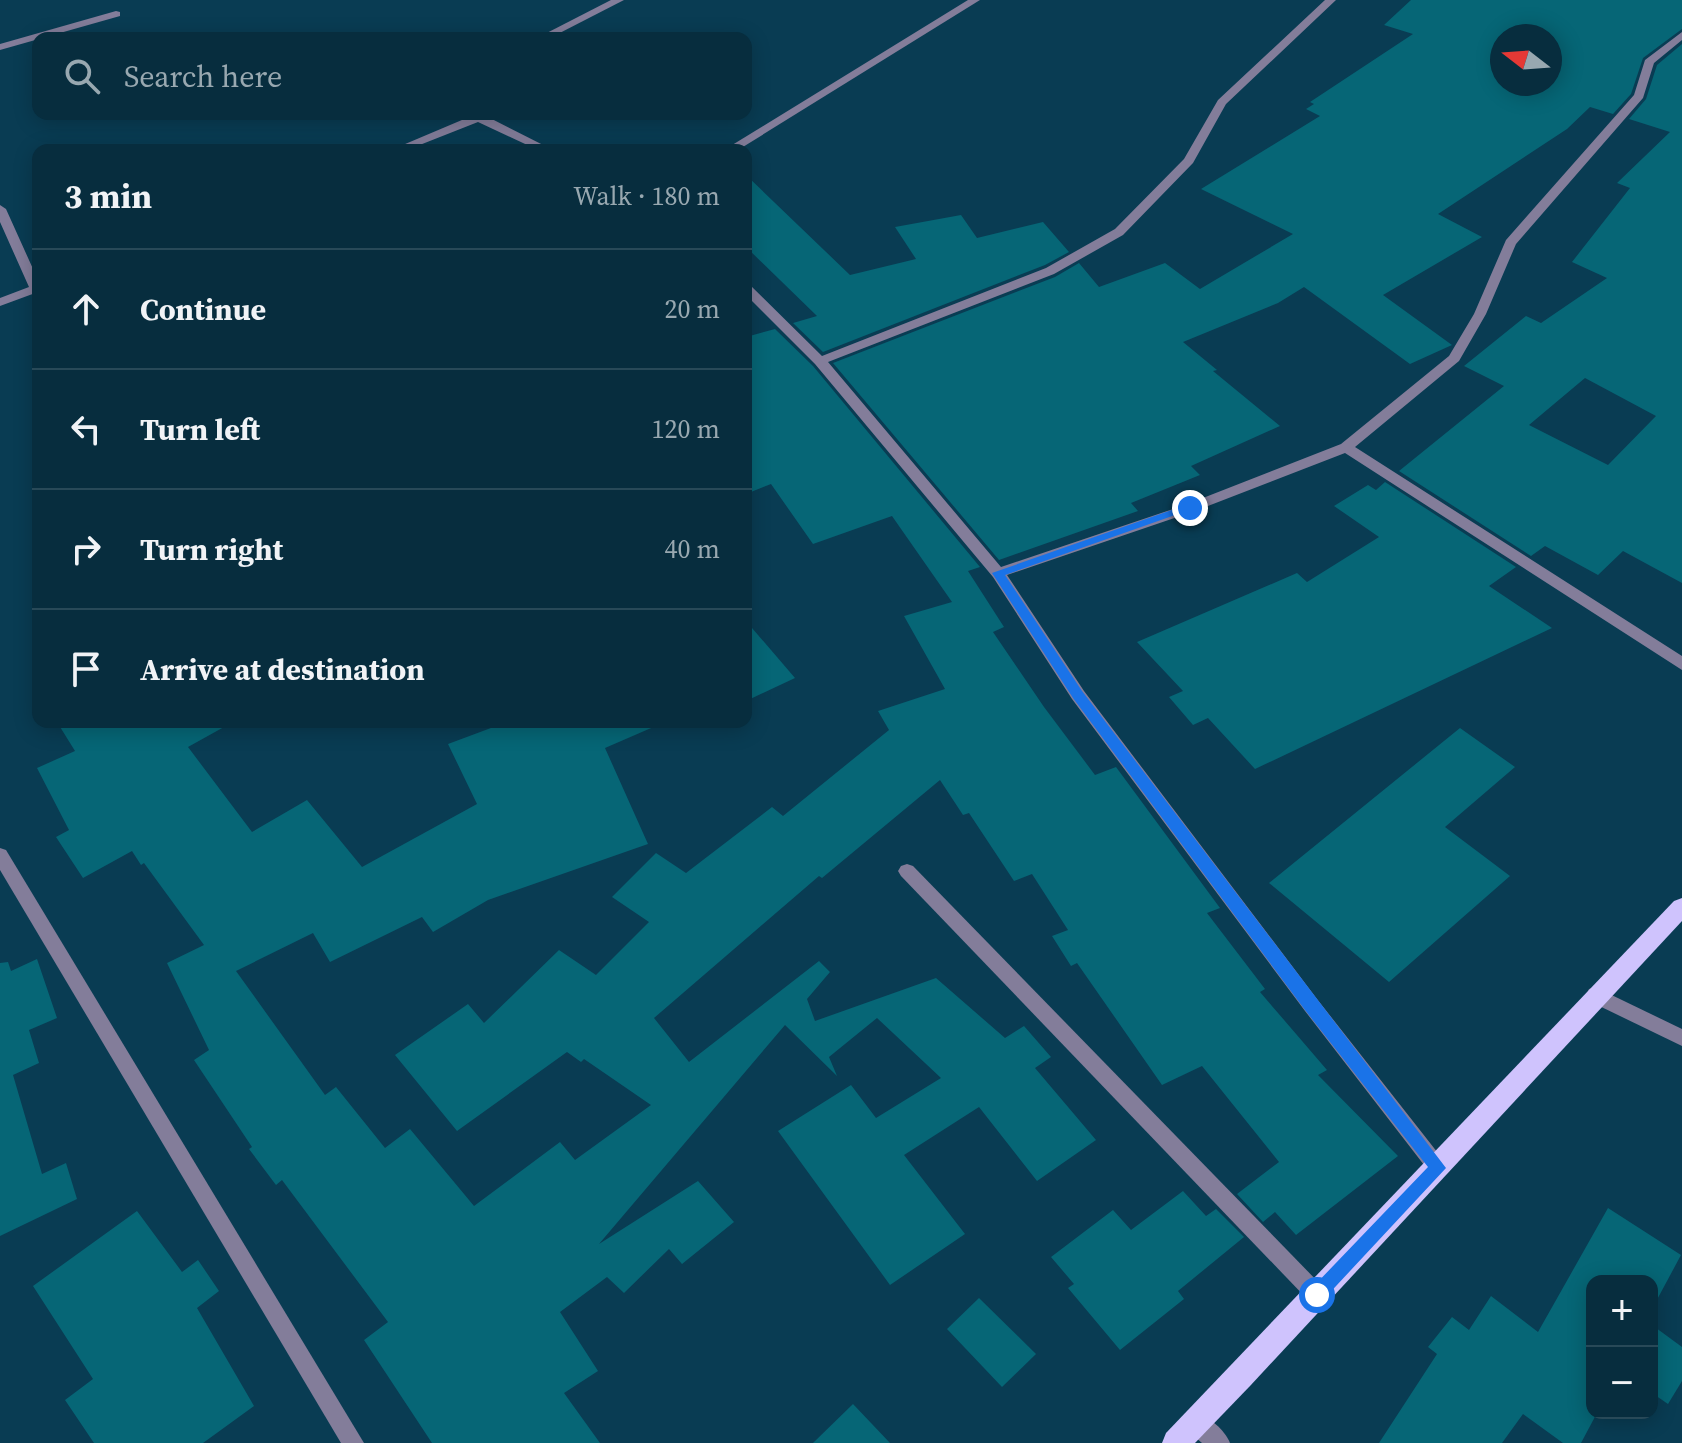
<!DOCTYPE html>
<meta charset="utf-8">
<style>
:root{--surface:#072d3e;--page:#103545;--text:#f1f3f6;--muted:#98a8b0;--line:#284958}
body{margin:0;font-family:"Source Serif 4",serif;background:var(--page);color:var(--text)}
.controls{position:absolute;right:24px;bottom:24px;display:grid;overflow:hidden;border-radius:16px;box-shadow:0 4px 20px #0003}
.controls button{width:72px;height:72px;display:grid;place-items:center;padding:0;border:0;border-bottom:2px solid var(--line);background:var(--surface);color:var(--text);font:40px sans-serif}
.compass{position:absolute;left:1490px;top:24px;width:72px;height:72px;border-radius:50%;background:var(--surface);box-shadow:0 4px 20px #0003;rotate:287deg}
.stop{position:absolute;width:24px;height:24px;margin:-18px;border:6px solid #1a73e8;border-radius:50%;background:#fff}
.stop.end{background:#1a73e8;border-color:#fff;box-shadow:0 2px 8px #0008}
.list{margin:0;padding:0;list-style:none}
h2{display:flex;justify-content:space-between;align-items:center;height:104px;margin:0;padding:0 32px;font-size:34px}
h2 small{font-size:26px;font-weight:400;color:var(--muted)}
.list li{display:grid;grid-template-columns:52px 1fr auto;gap:24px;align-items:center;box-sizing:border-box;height:120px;padding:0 32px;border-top:2px solid var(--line)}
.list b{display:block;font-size:30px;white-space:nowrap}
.list em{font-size:26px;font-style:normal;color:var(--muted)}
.icon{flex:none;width:44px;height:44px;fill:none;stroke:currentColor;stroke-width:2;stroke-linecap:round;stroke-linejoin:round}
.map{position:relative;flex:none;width:1682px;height:1443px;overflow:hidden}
.search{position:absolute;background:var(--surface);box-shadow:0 4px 20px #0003;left:32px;top:32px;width:720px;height:88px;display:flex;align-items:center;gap:20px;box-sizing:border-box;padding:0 28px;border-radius:16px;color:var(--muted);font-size:30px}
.panel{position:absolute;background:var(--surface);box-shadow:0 4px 20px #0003;left:32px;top:144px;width:720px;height:584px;border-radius:16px}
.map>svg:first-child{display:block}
</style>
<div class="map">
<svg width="1682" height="1443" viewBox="0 0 1682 1443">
<rect width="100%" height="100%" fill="#093c53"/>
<!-- building -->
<g fill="#066676" fill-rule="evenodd">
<path d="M1411,0H1682V29L1643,58L1631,94L1613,114L1590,107L1567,129L1438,214L1482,237L1383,295L1452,345L1410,364L1304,287L1278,303L1183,342L1217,370L1213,371L1280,426L1191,466L1200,475L1131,503L1138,511L999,560L833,363L1055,277L1079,263L1099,287L1165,263L1200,289L1293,234L1201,189L1320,116L1306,109L1314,104L1310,102L1413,34L1384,25ZM1502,36H1550V84H1502Z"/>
<path d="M1682,44V583L1623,551L1598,575L1545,546L1531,556L1399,471L1504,386L1464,366L1526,316L1541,323L1607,278L1572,262L1630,188L1617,183L1670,132L1629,119L1646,99L1657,65ZM1585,378L1656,416L1608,465L1529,425Z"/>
<polygon points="746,175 850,275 916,259 895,227 961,215 977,238 1043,222 1069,252 1045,265 823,352 793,323 817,316 746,247"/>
<polygon points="775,329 813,366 980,567 968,571 1004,627 993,632 1044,707 1095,775 1116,767 1220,908 1207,913 1265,989 1260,992 1327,1070 1318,1075 1398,1156 1296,1235 1275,1212 1263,1222 1237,1194 1279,1162 1202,1066 1162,1085 1077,963 1071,966 1052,936 1068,930 1032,874 1014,881 969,813 963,815 940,780 822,878 819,876 654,1018 689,1062 819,961 830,972 807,999 815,1021 936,978 1005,1038 1024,1026 1051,1057 1035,1068 1096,1140 1037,1181 979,1107 904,1155 965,1234 890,1285 778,1131 851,1085 876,1118 941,1078 877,1018 829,1057 837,1076 785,1025 599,1244 698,1181 734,1222 682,1264 669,1249 624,1293 607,1277 560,1312 598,1371 564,1393 600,1443 432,1443 364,1340 388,1322 282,1180 276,1185 249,1149 252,1147 194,1060 209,1050 167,963 204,945 144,863 141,865 132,851 83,878 56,837 69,830 37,768 75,751 57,722 233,722 188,747 252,832 307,800 362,867 477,804 448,744 507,722 665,722 605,748 648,844 488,900 433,932 422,917 330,962 313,933 236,971 325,1095 336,1087 385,1148 410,1129 474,1206 560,1142 575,1160 651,1105 584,1059 581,1062 567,1052 457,1131 395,1055 468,1004 484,1023 559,950 596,975 649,922 612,897 656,853 686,873 772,807 783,816 889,730 878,711 945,689 904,616 952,602 892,516 813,544 771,484 746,494 746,337"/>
<polygon points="1385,482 1516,567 1489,586 1552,628 1255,769 1208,718 1193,725 1169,697 1183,691 1137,642 1297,573 1307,582 1379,537 1334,506 1368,485 1376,490"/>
<polygon points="746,621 795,678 746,701"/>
<polygon points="1460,728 1515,767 1445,827 1510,876 1389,982 1269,883"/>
<polygon points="37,959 57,1018 29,1030 39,1063 13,1075 42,1174 66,1163 77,1199 0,1236 0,963 8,962 11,971"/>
<polygon points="1183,1191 1206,1216 1216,1209 1244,1237 1178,1291 1184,1299 1120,1350 1068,1288 1074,1284 1051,1257 1113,1210 1131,1230"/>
<polygon points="1608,1208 1681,1255 1652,1309 1652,1281 1592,1281 1592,1413 1597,1413 1581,1443 1563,1443 1523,1414 1502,1443 1379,1443 1437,1354 1428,1347 1452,1317 1469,1330 1491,1296 1538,1332"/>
<polygon points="137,1211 182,1272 198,1260 219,1291 197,1308 254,1406 203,1443 94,1443 65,1400 93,1379 33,1286"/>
<polygon points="979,1298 1036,1354 1002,1387 947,1329"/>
<polygon points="1652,1325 1682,1347 1682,1381 1668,1404 1652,1393"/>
<polygon points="853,1404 890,1443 813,1443"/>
</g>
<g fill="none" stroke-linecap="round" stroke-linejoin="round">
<!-- street -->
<g fill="#837d9a" fill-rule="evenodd">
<polygon points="611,0 624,0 550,38 537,38"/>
<polygon points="968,0 980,0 738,150 724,150"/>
<polygon points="1325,0 1336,0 1226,104 1193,163 1123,235 1054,274 828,362 1001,567 1185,505 1341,444 1449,356 1474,314 1506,240 1634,95 1645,60 1682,32 1682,40 1654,63 1643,98 1516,244 1486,314 1459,361 1355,447 1682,656 1682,670 1345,453 1195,511 1007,575 1084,691 1317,999 1445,1162 1448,1168 1445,1174 1438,1177 1431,1174 1305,1011 1072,699 993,577 815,364 746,295 746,284 750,285 822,356 1046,268 1115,229 1184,159 1218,100"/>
<polygon points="116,11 120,12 120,16 0,50 0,44"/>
<polygon points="468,114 484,115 553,150 538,150 478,122 407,150 391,150 469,117"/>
<polygon points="0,205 6,209 38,280 38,292 0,306 0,298 29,287 0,222"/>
<polygon points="0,848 6,850 364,1443 341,1443 0,870"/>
<polygon points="907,864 913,866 1324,1288 1327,1295 1324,1302 1317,1305 1310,1302 901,876 898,871 901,866"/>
<polygon points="1595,987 1682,1029 1682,1046 1589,1001 1586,995 1589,989"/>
<path d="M1196,1412C1209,1417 1225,1430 1230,1443H1202L1188,1431L1185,1423L1188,1415Z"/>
</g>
<!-- primary -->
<polygon fill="#cfc3fd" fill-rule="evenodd" points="1682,898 1682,921 1250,1386 1195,1443 1162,1443 1166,1433 1674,901"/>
</g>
<!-- route -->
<polygon fill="#1a73e8" points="1186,505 1195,508 1005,575 1082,691 1446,1168 1323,1300 1317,1303 1311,1300 1309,1295 1311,1289 1428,1167 1305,1010 1073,698 992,573"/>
</svg>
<div class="controls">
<button>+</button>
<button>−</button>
</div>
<svg class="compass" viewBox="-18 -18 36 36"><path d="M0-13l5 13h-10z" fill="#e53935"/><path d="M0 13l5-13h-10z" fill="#98a8b0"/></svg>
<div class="stop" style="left:1317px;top:1295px"></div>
<div class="stop end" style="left:1190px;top:508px"></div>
<div class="search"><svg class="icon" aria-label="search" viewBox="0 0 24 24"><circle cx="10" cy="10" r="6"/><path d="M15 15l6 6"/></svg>Search here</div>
<section class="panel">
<h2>3 min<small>Walk · 180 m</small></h2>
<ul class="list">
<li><svg class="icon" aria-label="ahead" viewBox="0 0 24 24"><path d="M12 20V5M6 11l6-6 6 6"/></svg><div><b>Continue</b></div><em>20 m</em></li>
<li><svg class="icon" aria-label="left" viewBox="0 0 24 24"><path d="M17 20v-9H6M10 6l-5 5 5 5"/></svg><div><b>Turn left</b></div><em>120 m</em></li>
<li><svg class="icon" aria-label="right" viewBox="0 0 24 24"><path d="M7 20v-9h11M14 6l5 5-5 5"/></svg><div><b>Turn right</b></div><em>40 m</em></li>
<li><svg class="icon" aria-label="arrive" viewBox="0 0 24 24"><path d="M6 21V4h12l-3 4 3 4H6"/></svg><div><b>Arrive at destination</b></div></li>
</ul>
</section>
</div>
